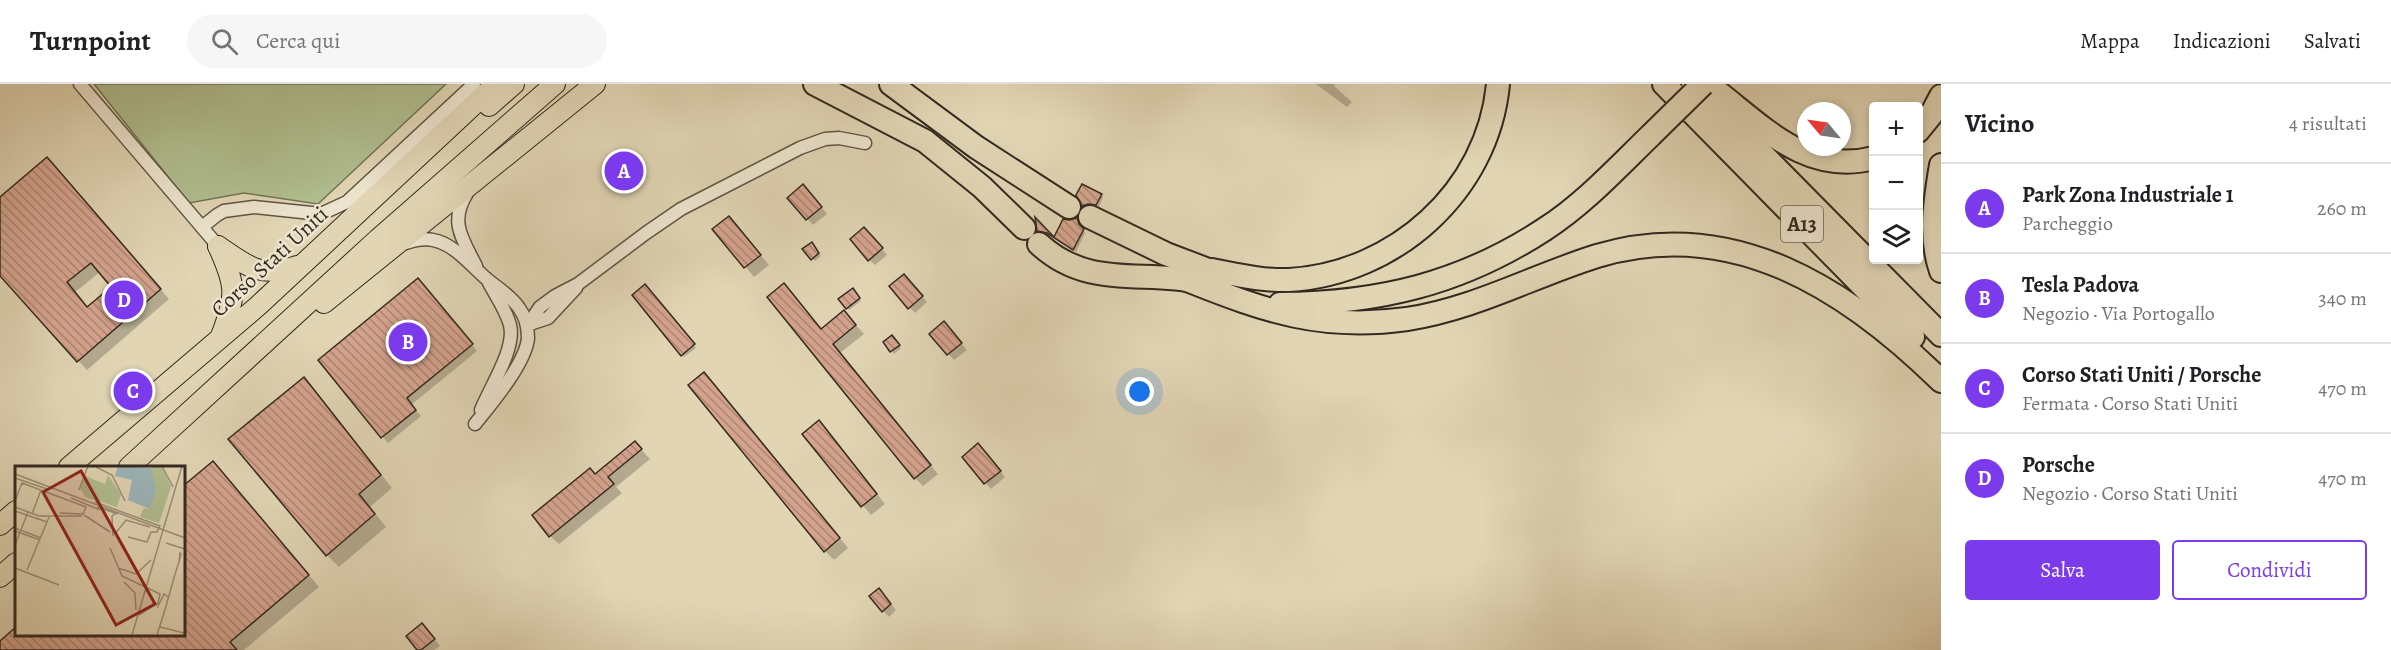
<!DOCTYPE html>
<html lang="it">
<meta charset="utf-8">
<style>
:root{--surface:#fff;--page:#f6f6f6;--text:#202124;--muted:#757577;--line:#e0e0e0;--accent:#7c3aed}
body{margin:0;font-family:Alegreya,serif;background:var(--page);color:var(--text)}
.controls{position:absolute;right:18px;top:18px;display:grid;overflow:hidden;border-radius:6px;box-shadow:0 3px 9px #0003}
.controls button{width:54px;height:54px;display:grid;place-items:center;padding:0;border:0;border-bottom:2px solid var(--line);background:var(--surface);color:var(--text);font:30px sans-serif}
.compass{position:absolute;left:1797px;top:18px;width:54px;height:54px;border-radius:50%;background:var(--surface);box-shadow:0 3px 9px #0003;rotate:299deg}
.you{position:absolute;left:1140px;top:308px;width:21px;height:21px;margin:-15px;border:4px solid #fff;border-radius:50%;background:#1a73e8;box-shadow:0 0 0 9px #1a73e833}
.badge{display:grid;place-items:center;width:39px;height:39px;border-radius:50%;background:var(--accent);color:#fff;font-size:20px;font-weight:700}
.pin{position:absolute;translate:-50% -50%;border:3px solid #fff;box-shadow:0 2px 6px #0006}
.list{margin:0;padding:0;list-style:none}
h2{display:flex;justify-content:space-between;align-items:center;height:78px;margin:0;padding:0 24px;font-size:26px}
h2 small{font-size:20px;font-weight:400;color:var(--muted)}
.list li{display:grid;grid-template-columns:39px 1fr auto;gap:18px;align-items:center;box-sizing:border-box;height:90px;padding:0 24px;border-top:2px solid var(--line)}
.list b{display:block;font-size:22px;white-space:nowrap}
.list p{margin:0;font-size:20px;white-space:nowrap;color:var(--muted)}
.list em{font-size:20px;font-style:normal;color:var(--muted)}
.actions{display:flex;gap:12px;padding:18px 24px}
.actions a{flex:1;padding:14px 0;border:2px solid var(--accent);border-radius:6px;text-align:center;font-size:21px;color:var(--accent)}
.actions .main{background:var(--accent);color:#fff}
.icon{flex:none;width:33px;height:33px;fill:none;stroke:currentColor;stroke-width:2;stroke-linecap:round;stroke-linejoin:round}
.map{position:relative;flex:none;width:1941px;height:566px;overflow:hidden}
header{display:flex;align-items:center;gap:36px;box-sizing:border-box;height:84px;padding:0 30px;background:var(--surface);border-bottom:2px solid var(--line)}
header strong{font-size:28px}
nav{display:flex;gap:33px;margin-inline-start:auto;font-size:21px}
.search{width:420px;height:54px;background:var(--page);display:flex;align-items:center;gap:15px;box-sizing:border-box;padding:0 21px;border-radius:33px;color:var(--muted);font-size:22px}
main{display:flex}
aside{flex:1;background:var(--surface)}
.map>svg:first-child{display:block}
</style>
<header>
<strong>Turnpoint</strong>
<div class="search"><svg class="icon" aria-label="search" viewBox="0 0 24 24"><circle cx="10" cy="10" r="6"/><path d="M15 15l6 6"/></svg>Cerca qui</div>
<nav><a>Mappa</a><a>Indicazioni</a><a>Salvati</a></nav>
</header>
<main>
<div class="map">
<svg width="1941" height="566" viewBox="0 0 1941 566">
<defs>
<pattern id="building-back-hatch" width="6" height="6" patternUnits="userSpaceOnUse" patternTransform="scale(1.5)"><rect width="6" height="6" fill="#d4a38d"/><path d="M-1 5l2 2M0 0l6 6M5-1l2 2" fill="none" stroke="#ad8573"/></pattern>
</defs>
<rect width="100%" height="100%" fill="#e1d5b4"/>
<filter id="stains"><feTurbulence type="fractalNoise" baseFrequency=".00333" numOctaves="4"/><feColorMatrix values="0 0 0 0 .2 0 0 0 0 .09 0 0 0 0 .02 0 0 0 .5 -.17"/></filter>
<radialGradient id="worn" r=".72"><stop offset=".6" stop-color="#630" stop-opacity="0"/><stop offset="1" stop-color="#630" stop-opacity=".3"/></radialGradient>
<!-- green -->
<polygon fill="#b0be8f" stroke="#727457" stroke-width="1.5" points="94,0 446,0 318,120 244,109 189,119"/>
<!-- shadow -->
<g fill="#0003" fill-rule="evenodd">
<polygon points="1316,0 1335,0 1334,2 1352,18 1347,23"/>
<path d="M56,84L169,215L87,286L0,189V115ZM100,188L114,204L88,224L75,208Z"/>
<polygon points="809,108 827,130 813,141 789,114"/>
<polygon points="1101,111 1103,113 1099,123 1092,122 1086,124 1083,121"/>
<polygon points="729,134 769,181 754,193 714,145"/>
<polygon points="1076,136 1085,149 1076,168 1056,154"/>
<polygon points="870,151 887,171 875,181 869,176"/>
<polygon points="814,162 821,172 815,177 804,165"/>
<polygon points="910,198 927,218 915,229 909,223"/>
<polygon points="784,201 822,246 844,228 864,250 840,269 938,390 923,402 915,394"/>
<polygon points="424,202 477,267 411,321 421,332 388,359 320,276"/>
<polygon points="648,205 696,264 684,273 682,271"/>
<polygon points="855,208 861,217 849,226 847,224"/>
<polygon points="949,245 967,266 954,276 931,250"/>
<polygon points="894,255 901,264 894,270 885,258"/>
<polygon points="704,290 848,464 834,476 825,467"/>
<polygon points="304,295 316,307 392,404 370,423 386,443 339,483 327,471"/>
<polygon points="828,347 885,420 871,431 804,350"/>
<polygon points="635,359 650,375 616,403 622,409 559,460 550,452"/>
<polygon points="984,367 1005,393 991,405 964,373"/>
<polygon points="224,390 319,503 244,566 0,566 0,559 16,545 16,550 183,550 183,404"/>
<polygon points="884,512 896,526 889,533 883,527"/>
<polygon points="428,547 440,562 434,566 419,566"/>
</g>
<!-- building -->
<g fill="url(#building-back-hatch)" stroke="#34291f" stroke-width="1.5" fill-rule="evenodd">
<path d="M47,73L161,205L77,278L0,192V113ZM91,179L111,203L87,223L67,198Z"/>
<polygon points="803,100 822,123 806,136 787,114"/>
<polygon points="1082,100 1102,110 1096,121 1088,120 1082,122 1076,111"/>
<polygon points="729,132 761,171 744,184 712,145"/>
<polygon points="1035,133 1054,153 1063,135 1069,136 1077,134 1079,140 1084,145 1073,166 1047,149 1037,147"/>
<polygon points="864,143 883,164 868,177 850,155"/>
<polygon points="812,158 819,169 811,176 802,165"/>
<polygon points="904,190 923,212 908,225 889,202"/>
<polygon points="418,194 473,260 407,314 416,326 381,354 318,276"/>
<polygon points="784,199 821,245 844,226 856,241 833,260 931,381 914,395 767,213"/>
<polygon points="645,200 695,260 681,272 632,211"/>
<polygon points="853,204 860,214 846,225 838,215"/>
<polygon points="944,237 962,259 947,271 929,250"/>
<polygon points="892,251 900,261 890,268 883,258"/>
<polygon points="704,288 840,454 824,468 688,301"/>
<polygon points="304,293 381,391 359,410 375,430 326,472 228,355"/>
<polygon points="819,336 877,410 861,423 802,350"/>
<polygon points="635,357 642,365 608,393 614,400 549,453 532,431 590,384 595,390"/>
<polygon points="978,359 1001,387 984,400 962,373"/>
<polygon points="213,377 309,491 230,558 237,566 0,566 0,557 16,543 16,549 183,549 183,402"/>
<polygon points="879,504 891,520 882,528 869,512"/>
<polygon points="422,539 435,555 421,566 417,566 406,552"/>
</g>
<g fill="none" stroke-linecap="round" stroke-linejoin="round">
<defs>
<g id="street">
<polyline points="80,0 218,162"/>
<path d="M467,109C449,138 462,154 476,182"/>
<polyline points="202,143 217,131 224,127 254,123 321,130 347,118 474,0"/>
<path d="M406,159C415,156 423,154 433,156C455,160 472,183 488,196C499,205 511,212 519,224C526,233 528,242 528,254C526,279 491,320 475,340"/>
<polyline points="527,241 548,234 576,204"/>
<polyline points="528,241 540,223 555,212 578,200 646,149 681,125 800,64 825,55 839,54 865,59"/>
<path d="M481,326C490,303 516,265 510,241C506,226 496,212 489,199"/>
</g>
<g id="primary">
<polyline points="489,22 514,0"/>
<path d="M218,162C236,201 237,211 221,252"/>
<path d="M218,162C249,183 259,194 297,182"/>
<polyline points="324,219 595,0"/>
<polyline points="69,383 259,221 496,0"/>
<polyline points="129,383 378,155 555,0"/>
<polyline points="0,441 16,427"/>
<polyline points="0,493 16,479"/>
</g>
<g id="highway">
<polyline points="815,0 925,57 982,103 1024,144"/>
<polyline points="891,0 976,63 1069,123"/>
<polyline points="1664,0 1913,253"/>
<polyline points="1693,0 1941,251"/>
<path d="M1719,9C1766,46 1809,91 1874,74"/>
<polyline points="1918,47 1931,31 1941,12"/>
<path d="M1941,81C1935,116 1929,153 1941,187"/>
<polyline points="1090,133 1166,170 1224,192"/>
<path d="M1039,160C1088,205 1140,186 1200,198"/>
<path d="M1212,186C1238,191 1263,197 1289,196C1395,190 1488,107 1498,0"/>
<path d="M1187,196C1265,227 1321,247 1407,235C1474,225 1533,192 1597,172C1733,131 1847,205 1941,297"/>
<path d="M1280,220C1379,219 1461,200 1545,145C1584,120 1618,83 1651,51"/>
</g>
</defs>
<!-- street casing -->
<use href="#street" stroke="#5f5444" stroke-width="15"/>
<!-- primary casing -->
<use href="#primary" stroke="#34291f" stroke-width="22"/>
<!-- highway casing -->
<use href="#highway" stroke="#34291f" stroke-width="26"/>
<!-- street -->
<use href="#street" stroke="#ece4ce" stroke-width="12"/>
<!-- primary -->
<use href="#primary" stroke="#e1d5b4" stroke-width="20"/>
<!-- highway -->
<use href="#highway" stroke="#e1d5b4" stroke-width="22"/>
<defs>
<polyline id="highway-bridge" points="1651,51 1703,0"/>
</defs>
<!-- highway-bridge casing -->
<use href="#highway-bridge" stroke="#34291f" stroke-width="26" stroke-linecap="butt"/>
<!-- highway-bridge -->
<use href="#highway-bridge" stroke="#e1d5b4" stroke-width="22"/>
</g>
<g text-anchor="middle" stroke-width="5" stroke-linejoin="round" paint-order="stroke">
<!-- shield labels -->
<rect fill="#ece4ce" stroke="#6b6154" stroke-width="1.5" x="1781" y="122" width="42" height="36" rx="4.5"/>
<g font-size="21" font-weight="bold" fill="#34291f">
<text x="1802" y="147">A13</text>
</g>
<!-- street labels -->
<g font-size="22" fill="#34291f" stroke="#ece4ce">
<text transform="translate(269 177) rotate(-43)" y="8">Corso Stati Uniti</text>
</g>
</g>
<!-- overview -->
<g transform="translate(15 382)">
<rect width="170" height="170" fill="#e1d5b4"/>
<path d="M93,9L106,29L102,41L70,31L65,22L70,10L90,18Z" fill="#b0be8f"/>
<path d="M147,0L156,21L144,57L125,51L129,42L133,43L136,2Z" fill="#b0be8f"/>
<path d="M103,0L136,2L141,24L135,43L113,34L117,14L100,10Z" fill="#9bb5b9"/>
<path fill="none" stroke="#9c9078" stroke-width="1.5" d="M147,0L158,21M81,1L97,9L110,35M0,8L170,72M0,12L32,23M64,24L73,0M56,32L85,44M0,35L7,17L71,41L68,48L45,47M80,36L145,60L142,66H136L132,76L113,71M0,41L24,50H67M82,41L103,48M0,45L32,56M17,48L26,24M69,49L95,66M0,62L26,72M0,65L25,74M100,68L111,54L135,61M98,70L97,50L103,46M151,77L170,83M0,79L13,46M95,82L107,110L145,128L143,137L124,149M0,102L44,119M103,102L121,108L136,94M12,104L34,51M109,116L120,127L121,144M142,142L149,128L153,131M145,161L169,167M117,169L167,0M142,169L149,147L161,105L164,96L166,88L165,87L164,96"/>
<path fill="#8f2418" fill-opacity="0.15" stroke="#8f2418" stroke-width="3" d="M66,5L140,138L101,159L28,26Z"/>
<rect width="170" height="170" fill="none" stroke="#34291f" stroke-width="3"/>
</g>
<rect width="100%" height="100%" filter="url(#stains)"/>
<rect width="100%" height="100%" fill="url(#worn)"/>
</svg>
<div class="controls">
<button>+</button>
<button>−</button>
<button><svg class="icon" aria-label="layers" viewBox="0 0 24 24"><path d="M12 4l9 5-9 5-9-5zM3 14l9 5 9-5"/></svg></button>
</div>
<svg class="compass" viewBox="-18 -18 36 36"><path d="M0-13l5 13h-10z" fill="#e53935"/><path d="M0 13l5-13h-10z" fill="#757577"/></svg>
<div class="you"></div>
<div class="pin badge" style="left:624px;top:87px">A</div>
<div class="pin badge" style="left:408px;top:258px">B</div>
<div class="pin badge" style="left:133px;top:307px">C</div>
<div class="pin badge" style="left:124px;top:216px">D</div>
</div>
<aside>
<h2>Vicino<small>4 risultati</small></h2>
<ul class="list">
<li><span class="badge">A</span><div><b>Park Zona Industriale 1</b><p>Parcheggio</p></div><em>260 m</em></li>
<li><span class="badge">B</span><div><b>Tesla Padova</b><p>Negozio · Via Portogallo</p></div><em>340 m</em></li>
<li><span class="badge">C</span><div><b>Corso Stati Uniti / Porsche</b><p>Fermata · Corso Stati Uniti</p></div><em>470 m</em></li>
<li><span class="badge">D</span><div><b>Porsche</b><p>Negozio · Corso Stati Uniti</p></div><em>470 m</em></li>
</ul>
<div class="actions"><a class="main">Salva</a><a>Condividi</a></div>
</aside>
</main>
